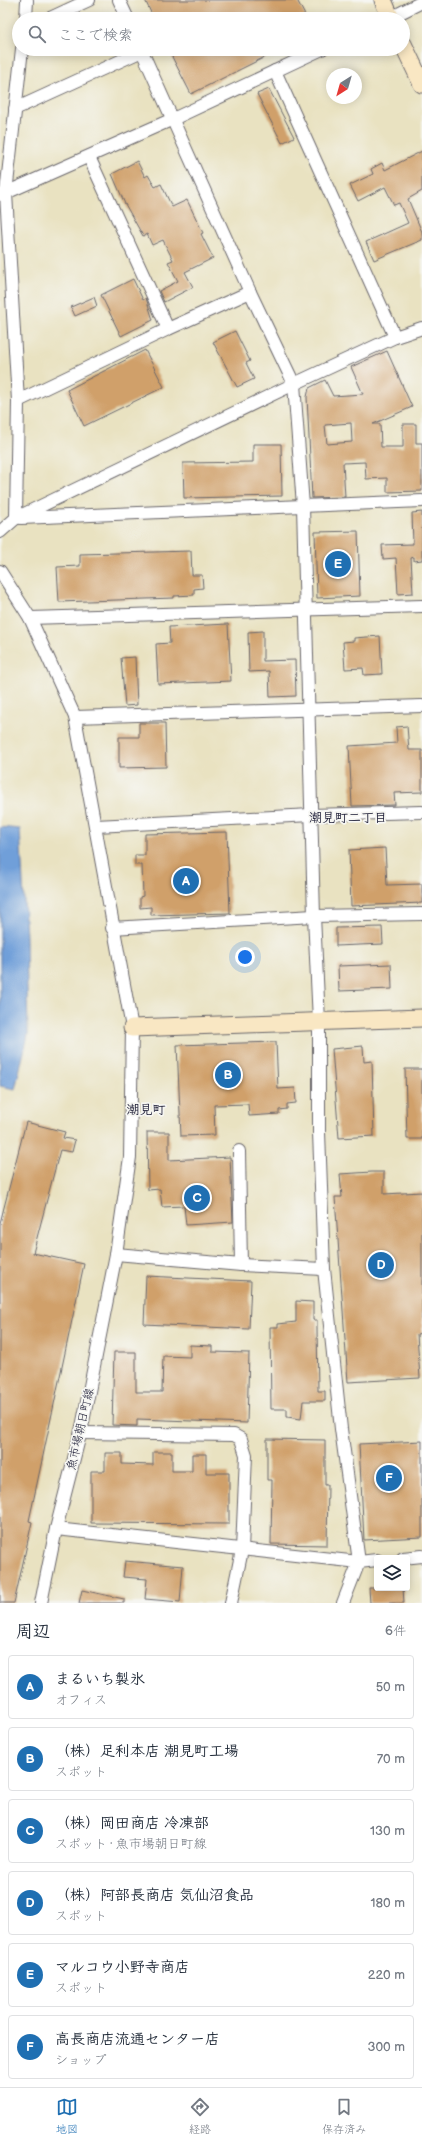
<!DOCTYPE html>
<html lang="ja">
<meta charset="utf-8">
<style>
:root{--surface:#fff;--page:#f2f2f3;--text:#1f2937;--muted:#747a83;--line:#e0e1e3;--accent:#1f6fb2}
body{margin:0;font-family:"Balsamiq Sans","Klee One",sans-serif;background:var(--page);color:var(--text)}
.controls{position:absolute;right:12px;bottom:12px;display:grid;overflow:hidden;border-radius:4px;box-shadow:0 2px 10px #0003}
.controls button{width:36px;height:36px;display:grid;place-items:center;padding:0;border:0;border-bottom:1px solid var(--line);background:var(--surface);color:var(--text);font:20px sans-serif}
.compass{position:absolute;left:326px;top:68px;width:36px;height:36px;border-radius:50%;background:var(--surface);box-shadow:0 2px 10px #0003;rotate:217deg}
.you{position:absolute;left:245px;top:957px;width:14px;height:14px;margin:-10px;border:3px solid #fff;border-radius:50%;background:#1a73e8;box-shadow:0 0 0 6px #1a73e833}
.badge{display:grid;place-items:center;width:26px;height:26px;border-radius:50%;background:var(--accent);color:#fff;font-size:13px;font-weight:700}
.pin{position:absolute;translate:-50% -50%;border:2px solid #fff;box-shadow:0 1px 4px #0006}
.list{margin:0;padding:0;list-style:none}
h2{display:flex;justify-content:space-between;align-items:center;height:52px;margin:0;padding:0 16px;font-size:17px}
h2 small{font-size:13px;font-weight:400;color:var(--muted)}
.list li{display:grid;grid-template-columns:26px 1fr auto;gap:12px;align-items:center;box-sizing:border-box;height:64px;margin:0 8px 8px;padding:0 8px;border:1px solid var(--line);border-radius:4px}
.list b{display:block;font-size:15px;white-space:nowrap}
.list p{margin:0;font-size:13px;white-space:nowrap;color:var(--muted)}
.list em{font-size:13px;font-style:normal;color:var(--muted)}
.icon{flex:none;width:22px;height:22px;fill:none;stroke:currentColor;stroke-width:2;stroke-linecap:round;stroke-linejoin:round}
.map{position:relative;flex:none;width:422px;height:1603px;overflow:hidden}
.search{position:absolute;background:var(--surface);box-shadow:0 2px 10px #0003;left:12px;right:12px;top:12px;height:44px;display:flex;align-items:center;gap:10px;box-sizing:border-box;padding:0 14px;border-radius:22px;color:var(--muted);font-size:15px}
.sheet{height:484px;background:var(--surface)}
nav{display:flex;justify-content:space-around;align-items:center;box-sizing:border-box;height:56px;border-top:1px solid var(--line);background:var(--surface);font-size:11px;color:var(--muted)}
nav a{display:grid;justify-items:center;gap:2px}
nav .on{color:var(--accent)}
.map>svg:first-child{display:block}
</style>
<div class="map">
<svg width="422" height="1603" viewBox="0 0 422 1603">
<rect width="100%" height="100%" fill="#f6f6f2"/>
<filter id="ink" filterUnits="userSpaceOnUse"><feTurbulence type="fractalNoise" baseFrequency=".025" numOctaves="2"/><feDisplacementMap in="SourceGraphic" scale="8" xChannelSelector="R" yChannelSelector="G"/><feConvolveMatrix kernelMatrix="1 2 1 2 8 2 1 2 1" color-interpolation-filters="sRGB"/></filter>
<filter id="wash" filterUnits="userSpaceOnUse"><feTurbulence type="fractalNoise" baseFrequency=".012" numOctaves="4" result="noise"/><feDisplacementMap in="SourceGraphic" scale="16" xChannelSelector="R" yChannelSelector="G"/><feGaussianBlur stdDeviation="0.9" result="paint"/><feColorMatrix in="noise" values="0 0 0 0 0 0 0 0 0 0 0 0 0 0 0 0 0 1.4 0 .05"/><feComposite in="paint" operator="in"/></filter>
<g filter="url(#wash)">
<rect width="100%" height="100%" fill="#e9e2c1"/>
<!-- water -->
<polygon fill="#6f9fd9" stroke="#48608a" points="0,827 20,829 26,936 28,1035 15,1089 0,1086"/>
<g id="blocks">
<!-- building -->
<g fill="#d0a06b" fill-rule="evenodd">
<polygon points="145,0 297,0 307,19 154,19"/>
<polygon points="168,49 281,49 191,94"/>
<polygon points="269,89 294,137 282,143 257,94"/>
<polygon points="422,151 422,191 408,199 422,232 422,240 374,260 366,242 408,223 399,203 394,205 385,187 358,201 350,185 373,174 371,169 382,163 385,170"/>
<polygon points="137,161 145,177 148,175 155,187 161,184 172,207 187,200 203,233 201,234 213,258 185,272 193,287 164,302 159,291 178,281 168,262 173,260 163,240 152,245 147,234 143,236 125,204 112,174"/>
<polygon points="133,279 143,300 146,298 153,320 121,336 101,295"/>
<polygon points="94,297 97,306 75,316 71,307"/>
<polygon points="235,331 250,361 246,363 254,379 237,387 213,342"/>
<polygon points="145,350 164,387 84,426 67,390"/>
<path d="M387,351L412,407L373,424H380L381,447H403V424H416V443H422V491L387,492V478L366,479L365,462L343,463L345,497L312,498L307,397L309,388L325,380L333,396L363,394L351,367ZM351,423L352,442L327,444L325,425Z"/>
<polygon points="253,444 281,444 282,496 184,498 183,463 253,462"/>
<polygon points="422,512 422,560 414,561 414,557 411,558 413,593 398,594 396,558 383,559 382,545 413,544 412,513"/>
<polygon points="358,531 360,596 317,598 315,532"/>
<polygon points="191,551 192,575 202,575 203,588 194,589 194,595 174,596 174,598 59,602 57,567 80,566 80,554"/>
<polygon points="228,624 231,681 158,684 156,644 170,643 169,627"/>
<polygon points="263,631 263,661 295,660 296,696 270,697 269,671 249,672 248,632"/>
<polygon points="380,636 382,674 364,675 363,668 345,669 343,642 354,641 354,638"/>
<polygon points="135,657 137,705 125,706 121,658"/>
<polygon points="139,723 165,723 166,767 119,768 119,737 139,737"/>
<polygon points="407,726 409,750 422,750 422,792 394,793 395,805 352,806 349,746 397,743 396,727"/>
<polygon points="227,832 230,913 151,915 151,907 140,908 140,897 143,896 142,865 135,865 135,855 145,855 145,834"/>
<polygon points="385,848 387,885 422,884 422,903 351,906 349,850"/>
<polygon points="382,927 383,944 336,946 336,928"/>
<polygon points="391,964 392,989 339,991 338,966"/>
<polygon points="276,1042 278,1089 295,1088 296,1103 287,1104 287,1109 279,1110 279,1114 249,1116 248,1104 214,1105 215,1135 181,1136 177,1045"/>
<polygon points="363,1046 364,1062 372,1061 374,1136 339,1138 332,1049"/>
<polygon points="405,1069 422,1069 422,1139 407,1139"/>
<polygon points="26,1122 65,1132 63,1138 75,1140 72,1152 60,1150 33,1253 84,1264 29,1521 32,1522 14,1603 0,1603 0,1223"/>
<polygon points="147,1132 169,1132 169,1160 230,1157 233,1222 186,1225 184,1206 162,1207 160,1189 148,1190"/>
<polygon points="372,1172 384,1172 384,1194 422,1192 422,1333 417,1334 420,1378 348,1382 335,1197 342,1197 340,1174"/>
<polygon points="146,1276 251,1281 249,1329 144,1324"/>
<polygon points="296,1301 313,1302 313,1320 317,1320 317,1328 318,1391 325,1391 325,1401 303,1401 301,1419 287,1417 287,1409 271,1409 270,1327 278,1327 278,1324 296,1322"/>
<polygon points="190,1345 212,1346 212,1352 249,1353 247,1423 137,1419 137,1426 112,1425 114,1352 136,1352 136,1392 162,1392 163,1356 190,1357"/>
<polygon points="267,1439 325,1440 325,1485 328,1485 327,1545 271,1544 272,1480 267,1480"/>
<polygon points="422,1441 422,1537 364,1540 359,1444"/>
<polygon points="153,1452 172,1452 172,1471 192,1471 192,1454 206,1454 206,1473 229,1473 229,1524 91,1523 91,1471 105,1471 105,1453 122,1453 122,1464 153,1465"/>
<polygon points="125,1561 183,1566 180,1602 145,1599 147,1579 123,1577"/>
<polygon points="369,1588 403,1588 404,1603 370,1603"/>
<polygon points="82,1590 124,1599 124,1603 79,1603"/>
</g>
</g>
</g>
<g filter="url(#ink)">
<use href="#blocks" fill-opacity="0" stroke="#68656a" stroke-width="1"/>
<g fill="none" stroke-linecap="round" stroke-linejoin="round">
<defs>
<g id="street">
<polyline points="119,0 128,19"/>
<polyline points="26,19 27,0"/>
<polyline points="48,19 89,0"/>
<polyline points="388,19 422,2"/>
<polyline points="141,49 250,292 294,384 303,506 314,916 319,1021 319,1132 324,1269 341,1429 359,1562 343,1603"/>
<polyline points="275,71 395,337"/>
<polyline points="15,109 142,51"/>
<polyline points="89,157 168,329"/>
<polyline points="1,195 173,119 322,49"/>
<polyline points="18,401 168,329 250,292"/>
<polyline points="16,518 294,384 395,337 422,328"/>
<polyline points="21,518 422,501"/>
<polyline points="0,532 16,518 18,401 6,193 22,49"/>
<polyline points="0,571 30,618 75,717 132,1028 130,1157 116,1254 82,1427 56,1529 41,1603"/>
<polyline points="30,618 422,606"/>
<polyline points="75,717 422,706"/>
<polyline points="96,826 311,815 422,812"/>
<polyline points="112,928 314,916 422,914"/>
<polyline points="239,1151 241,1265"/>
<polyline points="116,1254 241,1265 324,1269"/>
<polyline points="81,1433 234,1435 241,1439 246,1455 242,1550 231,1603"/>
<polyline points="56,1529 359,1562 377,1560"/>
<polyline points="403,1558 422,1556"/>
</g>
<g id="secondary">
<polyline points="383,0 391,19"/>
<polyline points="403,44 422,84"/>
<polyline points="132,1028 422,1018"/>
</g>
</defs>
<!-- street casing -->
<use href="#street" stroke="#68656a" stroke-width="14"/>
<!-- secondary casing -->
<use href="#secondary" stroke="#68656a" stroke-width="19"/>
<!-- street -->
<use href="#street" stroke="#fff" stroke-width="12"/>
<!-- secondary -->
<use href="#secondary" stroke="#f9e7c3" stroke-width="17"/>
</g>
</g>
<g text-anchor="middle" stroke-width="3.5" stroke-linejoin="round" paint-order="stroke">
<!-- street labels -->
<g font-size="12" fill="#22223b" stroke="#f6f6f2">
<text transform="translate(80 1429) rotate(-77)" y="4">魚市場朝日町線</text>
</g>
<!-- neighbourhood labels -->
<g font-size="13" font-weight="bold" fill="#22223b" stroke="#f6f6f2">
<text x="348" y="822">潮見町二丁目</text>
<text x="146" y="1114">潮見町</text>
</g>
</g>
</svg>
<div class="controls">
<button><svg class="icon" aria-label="layers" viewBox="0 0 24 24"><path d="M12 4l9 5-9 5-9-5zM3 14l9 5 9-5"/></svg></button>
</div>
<svg class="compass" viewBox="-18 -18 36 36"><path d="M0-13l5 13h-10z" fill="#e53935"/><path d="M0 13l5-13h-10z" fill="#747a83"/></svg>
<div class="you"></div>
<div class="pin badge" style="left:186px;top:881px">A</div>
<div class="pin badge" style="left:228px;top:1075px">B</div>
<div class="pin badge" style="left:197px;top:1198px">C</div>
<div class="pin badge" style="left:381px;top:1265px">D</div>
<div class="pin badge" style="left:338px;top:564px">E</div>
<div class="pin badge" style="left:389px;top:1478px">F</div>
<div class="search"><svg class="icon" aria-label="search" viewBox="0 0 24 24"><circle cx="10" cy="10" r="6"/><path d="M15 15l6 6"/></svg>ここで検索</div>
</div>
<section class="sheet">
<h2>周辺<small>6件</small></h2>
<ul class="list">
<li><span class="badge">A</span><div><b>まるいち製氷</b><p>オフィス</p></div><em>50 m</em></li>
<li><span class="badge">B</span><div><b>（株）足利本店 潮見町工場</b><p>スポット</p></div><em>70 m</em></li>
<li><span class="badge">C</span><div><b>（株）岡田商店 冷凍部</b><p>スポット · 魚市場朝日町線</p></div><em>130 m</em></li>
<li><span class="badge">D</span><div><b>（株）阿部長商店 気仙沼食品</b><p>スポット</p></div><em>180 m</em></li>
<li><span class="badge">E</span><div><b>マルコウ小野寺商店</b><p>スポット</p></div><em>220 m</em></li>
<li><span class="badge">F</span><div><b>高長商店流通センター店</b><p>ショップ</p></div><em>300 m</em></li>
</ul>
</section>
<nav>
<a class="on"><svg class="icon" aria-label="map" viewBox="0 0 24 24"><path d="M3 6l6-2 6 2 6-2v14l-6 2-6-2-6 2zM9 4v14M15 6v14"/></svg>地図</a>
<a><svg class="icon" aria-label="directions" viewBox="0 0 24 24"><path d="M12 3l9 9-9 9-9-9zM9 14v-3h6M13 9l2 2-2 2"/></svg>経路</a>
<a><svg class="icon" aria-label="saved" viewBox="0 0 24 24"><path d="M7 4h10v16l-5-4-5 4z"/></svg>保存済み</a>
</nav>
